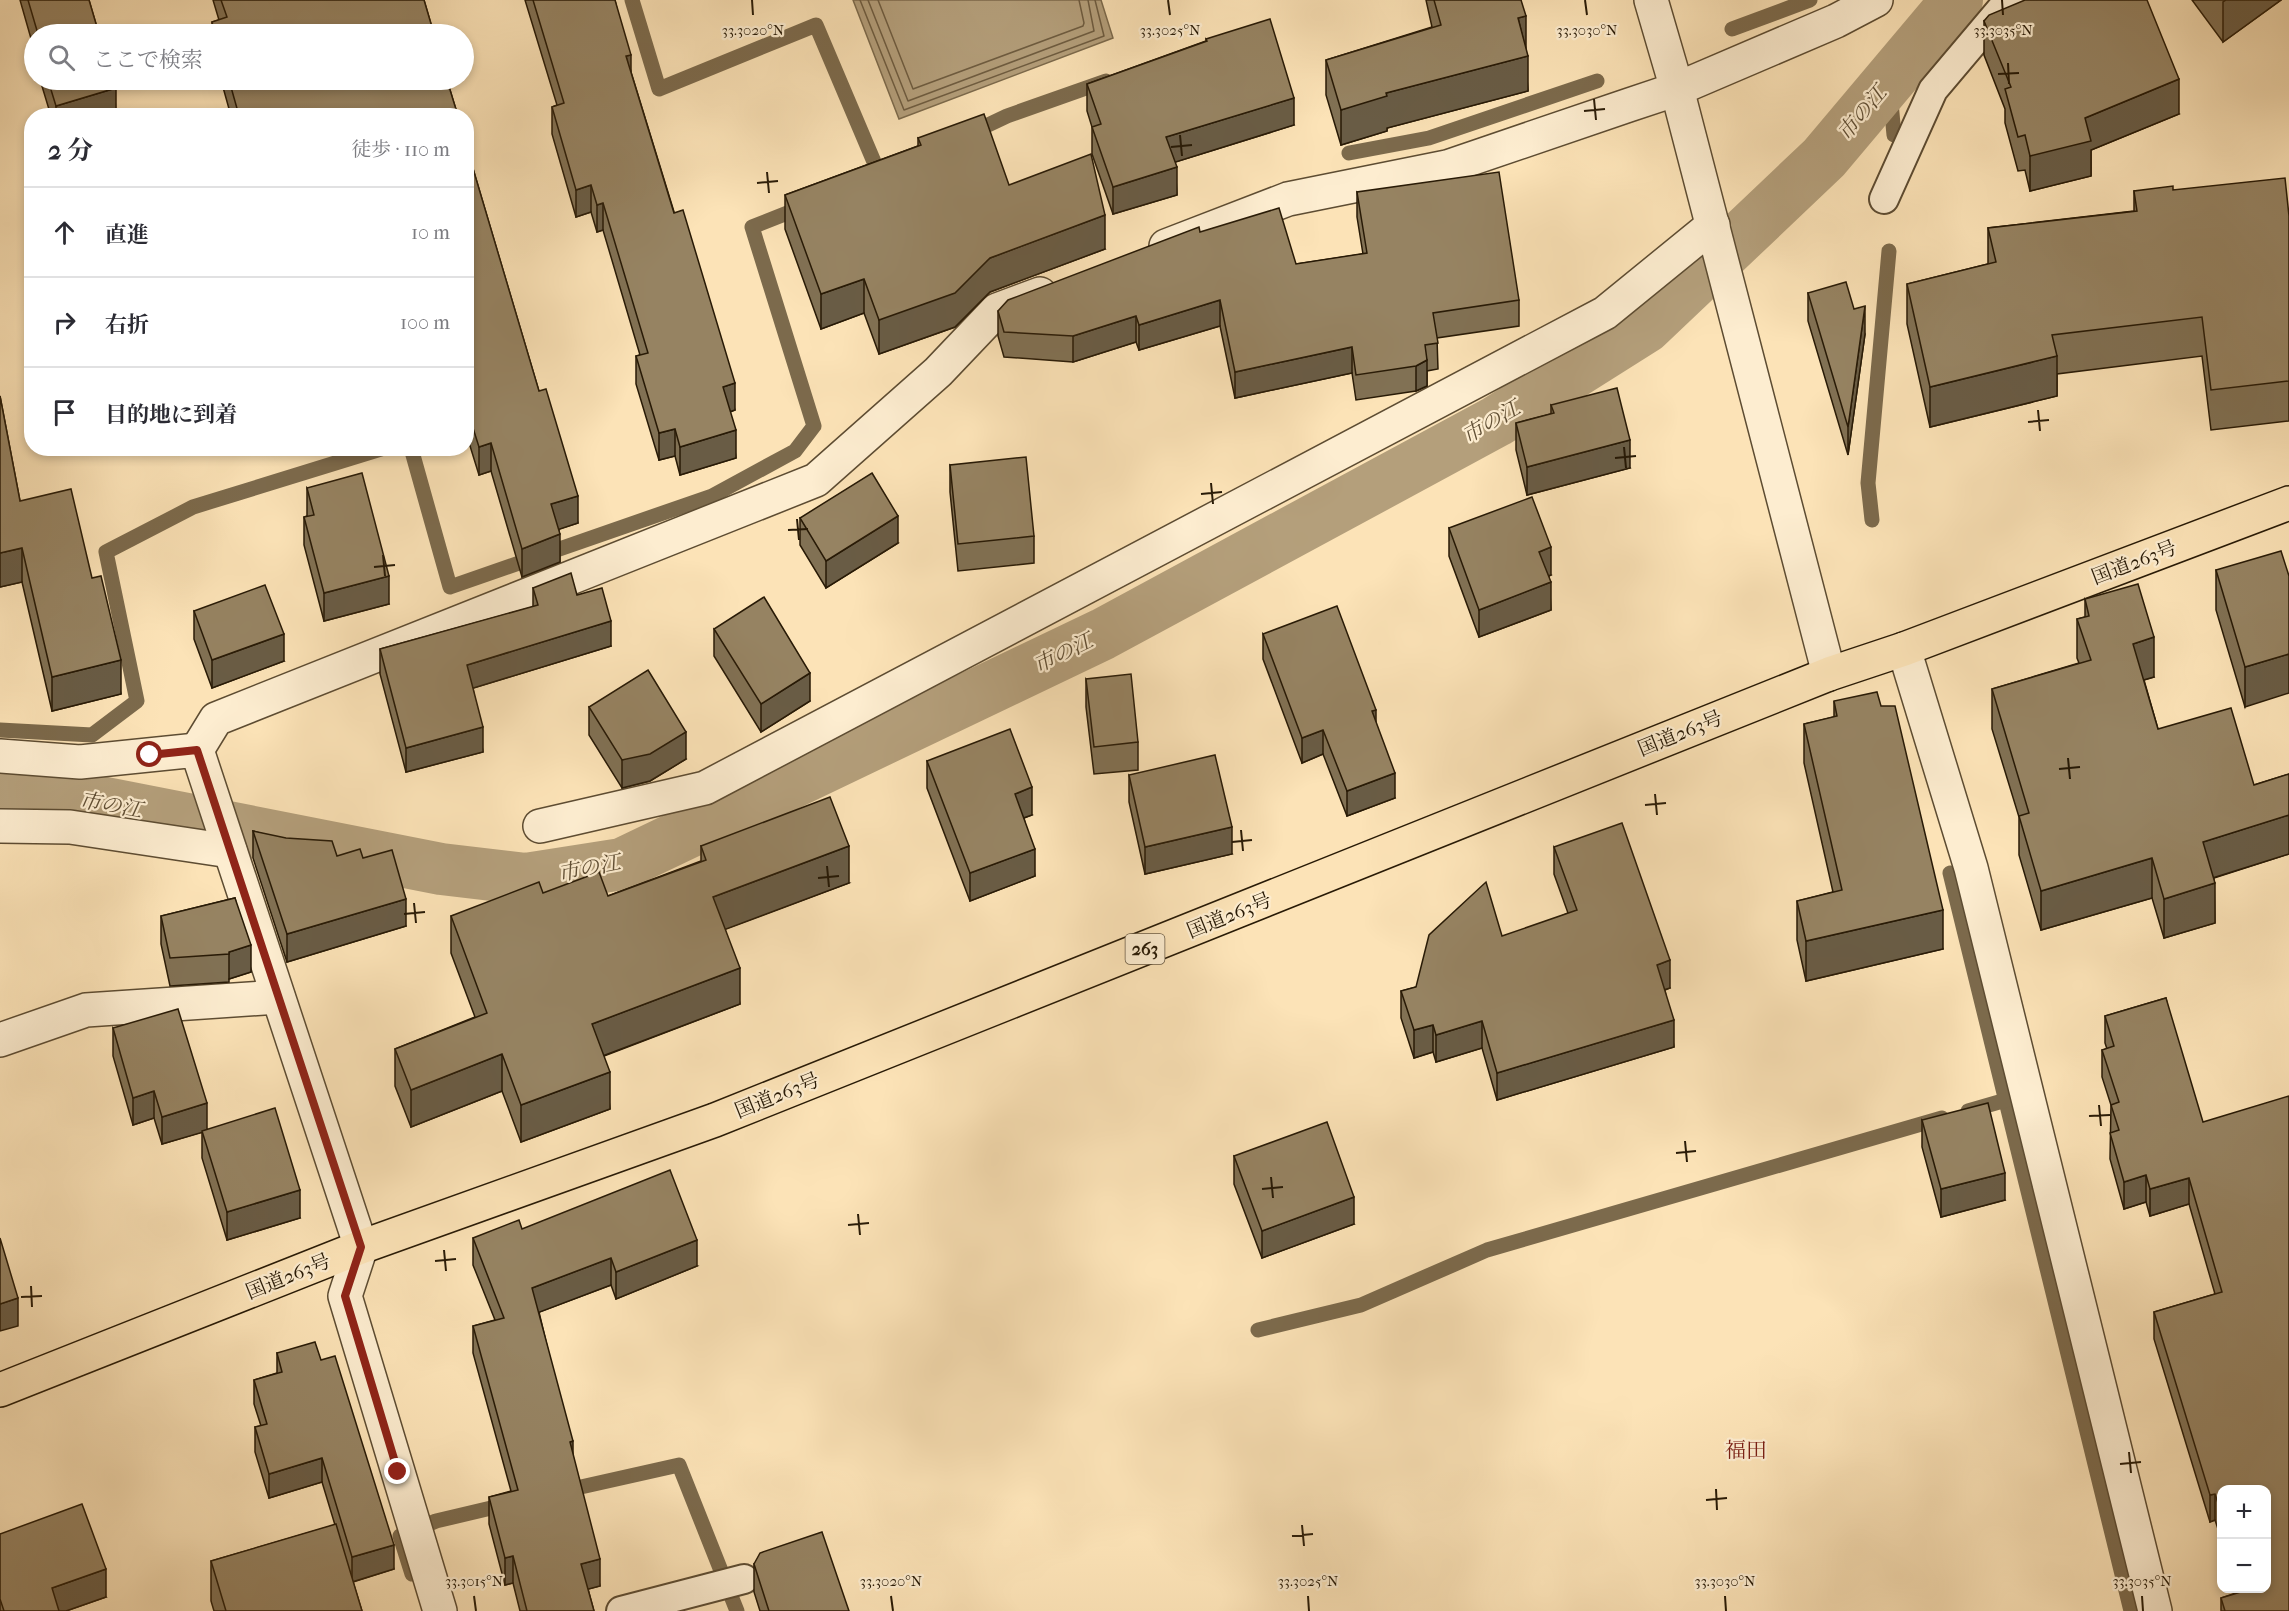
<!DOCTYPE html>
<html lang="ja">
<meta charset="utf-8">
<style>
:root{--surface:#fff;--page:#f2f2f3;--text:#2b2b33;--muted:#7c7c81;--line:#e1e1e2}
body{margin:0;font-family:"IM FELL French Canon","Noto Serif JP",serif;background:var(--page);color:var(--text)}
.controls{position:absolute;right:18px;bottom:18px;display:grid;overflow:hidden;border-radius:12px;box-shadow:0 3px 9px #0003}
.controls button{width:54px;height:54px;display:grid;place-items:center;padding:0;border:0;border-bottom:2px solid var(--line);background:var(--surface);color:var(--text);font:30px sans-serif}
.stop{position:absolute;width:18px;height:18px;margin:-14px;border:4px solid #8f2418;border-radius:50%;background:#fff}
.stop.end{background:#8f2418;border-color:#fff;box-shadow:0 2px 6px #0008}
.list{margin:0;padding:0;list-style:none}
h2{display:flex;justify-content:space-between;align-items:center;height:78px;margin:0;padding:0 24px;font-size:26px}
h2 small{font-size:20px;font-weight:400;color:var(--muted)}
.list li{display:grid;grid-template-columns:39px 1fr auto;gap:18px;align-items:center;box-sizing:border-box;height:90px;padding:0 24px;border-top:2px solid var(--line)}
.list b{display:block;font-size:22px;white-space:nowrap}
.list em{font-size:20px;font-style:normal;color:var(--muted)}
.icon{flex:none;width:33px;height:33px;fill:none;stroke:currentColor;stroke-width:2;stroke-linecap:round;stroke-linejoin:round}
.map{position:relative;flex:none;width:2289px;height:1611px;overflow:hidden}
.search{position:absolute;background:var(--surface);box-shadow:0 3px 9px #0003;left:24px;top:24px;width:450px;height:66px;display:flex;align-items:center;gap:15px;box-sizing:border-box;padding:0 21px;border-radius:33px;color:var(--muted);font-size:22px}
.panel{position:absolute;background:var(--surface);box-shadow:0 3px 9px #0003;left:24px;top:108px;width:450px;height:348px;border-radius:24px}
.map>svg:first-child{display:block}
</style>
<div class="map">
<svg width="2289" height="1611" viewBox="0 0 2289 1611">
<rect width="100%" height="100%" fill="#fce3b7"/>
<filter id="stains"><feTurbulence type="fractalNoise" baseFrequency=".00333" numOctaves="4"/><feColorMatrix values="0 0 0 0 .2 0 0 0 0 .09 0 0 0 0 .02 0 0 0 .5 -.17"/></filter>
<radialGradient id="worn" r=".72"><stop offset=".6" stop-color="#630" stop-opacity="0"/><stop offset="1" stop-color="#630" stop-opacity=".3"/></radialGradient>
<!-- water -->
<polygon fill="#b49f7b" stroke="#7c6a4c" stroke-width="1.5" points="853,0 1101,0 1113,38 899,119"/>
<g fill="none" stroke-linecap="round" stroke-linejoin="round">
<!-- shore -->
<g stroke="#6e5c40" stroke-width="1.5">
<polyline points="860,0 904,110 1104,36 1095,0"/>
<polyline points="868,0 908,101 1094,31 1088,0"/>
<polyline points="878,0 913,89 1083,26 1084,23 1079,0"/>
</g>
<!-- stream -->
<g stroke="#7c6a4c" stroke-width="15">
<polyline points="632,0 659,89 816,25 880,176"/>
<polyline points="1732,29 1810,0"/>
<polyline points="1889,81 1894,135"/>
<polyline points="969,134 1007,116 1106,81"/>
<polyline points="1349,153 1429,138 1597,81"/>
<polyline points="411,448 450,587 712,496 795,451 814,426 752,227 805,206"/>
<polyline points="1872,520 1868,483 1889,251"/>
<polyline points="0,730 92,735 137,701 106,552 193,507 384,448"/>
<polyline points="1950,873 2131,1611"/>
<polyline points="1968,1111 2006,1100"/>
<polyline points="1258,1330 1361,1305 1487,1250 1942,1118"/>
<polyline points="563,1491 679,1465 737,1611"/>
<polyline points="412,1574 400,1536 436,1521 508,1504"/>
</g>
<!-- canal -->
<polyline stroke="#b49f7b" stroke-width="52" points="0,794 80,798 441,869 526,879 622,864 1103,634 1497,421 1646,327 1824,158 1957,0"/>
<defs>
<g id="service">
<polyline points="1884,199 1933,90 2009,0"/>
<polyline points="621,1611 744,1579"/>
</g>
<g id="minor">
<polyline points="1166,246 1288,199 1447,167 1629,105 1677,89 1836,21 1876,0"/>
<polyline points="1904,649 1971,868 2155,1611"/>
<polyline points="197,750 216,719 816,480 938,372 997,310 1040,294"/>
<polyline points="0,756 80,762 197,750 361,1247 345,1296 440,1611"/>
<polyline points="0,826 70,827 230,851"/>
<polyline points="540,826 705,788 1605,313 1713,225"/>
<polyline points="0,1040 86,1010 278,997"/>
</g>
<polyline id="tertiary" points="1651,0 1677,89 1829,674"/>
<polyline id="trunk" points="0,1390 361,1247 715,1120 1829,674 1904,649 2289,503"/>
</defs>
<!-- service casing -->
<use href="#service" stroke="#5d4c32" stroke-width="32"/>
<!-- minor casing -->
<use href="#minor" stroke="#5d4c32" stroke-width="36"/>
<!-- tertiary casing -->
<use href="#tertiary" stroke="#5d4c32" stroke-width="36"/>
<!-- trunk casing -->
<use href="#trunk" stroke="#281a06" stroke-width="36"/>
<!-- service -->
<use href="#service" stroke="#fdedd0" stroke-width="28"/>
<!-- minor -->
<use href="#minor" stroke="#fdedd0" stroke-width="33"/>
<!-- tertiary -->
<use href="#tertiary" stroke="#fdedd0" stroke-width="33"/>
<!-- trunk -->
<use href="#trunk" stroke="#fce3b7" stroke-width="33"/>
</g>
<!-- wall -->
<g fill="#817154" stroke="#281a06" stroke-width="1.5">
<polygon points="20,0 89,0 99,34 34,34 34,49"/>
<polygon points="213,0 424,0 434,34 212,34 212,22 219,20"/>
<polygon points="525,0 615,0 631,72 735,410 730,412 736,458 680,475 675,456 659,460 636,384 636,356 640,355 603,230 597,232 591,212 576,217 552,134 552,107 557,105"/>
<polygon points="1426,0 1521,0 1528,91 1387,128 1387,131 1341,145 1326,95 1326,60 1432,27"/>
<polygon points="2192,0 2281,0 2223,42"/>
<polygon points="1984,21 2179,114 2091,150 2091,176 2030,191 2025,170 2018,171 2005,123 2005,109 1984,55"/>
<polygon points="1206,39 1294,125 1175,162 1177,195 1113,214 1092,154 1092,127 1087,111 1087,84 1206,41"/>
<polygon points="41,80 114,80 116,116 51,116 41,83"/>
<polygon points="221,80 447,80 458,116 231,116"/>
<polygon points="918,138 1009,185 1105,249 990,292 955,327 879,354 864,313 821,329 785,229 785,195 918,146"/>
<polygon points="466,145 578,523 559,529 560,562 522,577 491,471 479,475 466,433"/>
<polygon points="2173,190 2289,216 2289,421 2211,430 2202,356 2057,374 2057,396 1930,427 1907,324 1907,284 1988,264 1988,228 2134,211 2134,191"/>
<polygon points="1357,192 1519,300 1519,326 1437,338 1438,369 1427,371 1427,386 1416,391 1356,400 1352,373 1235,398 1220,326 1139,350 1136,342 1073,362 1004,357 998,336 998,311 1200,232 1296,264 1363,254 1357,217"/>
<polygon points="1808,293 1854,309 1865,334 1848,455 1808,321"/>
<polygon points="0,396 20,501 92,578 121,694 52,711 22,582 0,587"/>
<polygon points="1551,405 1630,468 1527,495 1516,450 1516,423 1551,414"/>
<polygon points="950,465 1034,536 1034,563 958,571 950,492"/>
<polygon points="307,488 389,604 324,621 304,545 304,517 307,516"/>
<polygon points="800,518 898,543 826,588 800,545"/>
<polygon points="1449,528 1551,575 1549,576 1551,610 1479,637 1449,556"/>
<polygon points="2216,570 2289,576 2245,707 2216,610"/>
<polygon points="533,588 577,595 611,646 473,688 483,752 406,772 380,674 380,649 533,607"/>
<polygon points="2085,599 2154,677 2144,680 2158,729 2254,785 2289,774 2289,854 2214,878 2215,923 2164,938 2152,898 2041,930 2019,855 2019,817 1992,729 1992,689 2079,663 2077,658 2077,619 2085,617"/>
<polygon points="194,611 284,661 212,688 194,639"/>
<polygon points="714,629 810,701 761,732 714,656"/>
<polygon points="1263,634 1395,798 1347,816 1323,754 1302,763 1263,659"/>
<polygon points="1086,679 1138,742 1138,770 1094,774 1086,707"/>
<polygon points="1834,701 1943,949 1806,981 1797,940 1797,901 1833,892 1804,763 1804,724 1834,717"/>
<polygon points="589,707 686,759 650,781 622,788 589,735"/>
<polygon points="927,761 1032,815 1024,818 1035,876 970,901 927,788"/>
<polygon points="1129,775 1232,854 1145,874 1129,802"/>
<polygon points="253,831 337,856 363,858 406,926 287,962 253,858"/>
<polygon points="701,846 849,883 725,929 740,1004 604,1056 610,1109 521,1142 502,1091 411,1127 395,1086 395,1049 475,1017 451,953 451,916 543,893 608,896 701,861"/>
<polygon points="1554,847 1670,988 1665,990 1674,1047 1497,1100 1482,1048 1436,1062 1433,1052 1414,1058 1401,1018 1401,991 1416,987 1568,913 1554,874"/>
<polygon points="235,898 251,972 229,979 229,982 170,986 161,944 161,916"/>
<polygon points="2166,998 2289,1611 2221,1611 2221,1598 2236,1593 2235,1588 2266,1588 2222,1490 2222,1541 2215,1520 2210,1522 2154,1339 2154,1312 2215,1294 2189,1204 2150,1216 2146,1202 2124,1209 2110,1159 2111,1105 2102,1077 2102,1050 2107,1049 2105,1043 2105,1016"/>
<polygon points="113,1028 207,1129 300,1218 227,1240 202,1158 202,1132 162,1144 154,1118 133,1125 113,1056"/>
<polygon points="1922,1120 2005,1200 1941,1217 1922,1147"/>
<polygon points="1234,1156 1354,1224 1262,1258 1234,1184"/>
<polygon points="522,1229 697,1266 616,1299 611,1285 539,1312 573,1456 600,1586 588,1589 594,1611 520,1611 513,1583 505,1585 489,1524 489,1497 511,1491 473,1353 473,1326 495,1320 473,1265 473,1238"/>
<polygon points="277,1353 321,1360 394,1569 353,1582 362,1611 214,1611 211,1601 211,1561 335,1525 322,1482 269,1498 255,1452 255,1427 261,1426 254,1404 254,1380 277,1373"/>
<polygon points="0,1534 106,1597 66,1611 0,1611"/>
<polygon points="754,1564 849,1611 760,1611 754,1592"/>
</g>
<!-- shaded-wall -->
<g fill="#695c45" stroke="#281a06" stroke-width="1.5">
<polygon points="2226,0 2281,0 2223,42 2223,2"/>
<polygon points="1526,16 1526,51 1518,18"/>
<polygon points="631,55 631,82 626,56"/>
<polygon points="1528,56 1528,91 1387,128 1387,131 1341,145 1341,110 1386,93"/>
<polygon points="2179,79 2179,114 2091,150 2091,176 2030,191 2030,156 2085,118"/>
<polygon points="116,88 116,116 56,116 56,106"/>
<polygon points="1294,98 1294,125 1166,165 1166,137"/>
<polygon points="1177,167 1177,195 1113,214 1113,187"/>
<polygon points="591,185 591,212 576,217 576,190"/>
<polygon points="603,203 603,230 597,232 597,205"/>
<polygon points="1105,215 1105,249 990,292 955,327 879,354 879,320 990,258"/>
<polygon points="864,279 864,313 821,329 821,294"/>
<polygon points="1220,300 1220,326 1139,350 1139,325"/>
<polygon points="1865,306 1865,334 1848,455 1848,427"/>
<polygon points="1136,316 1136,342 1073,362 1073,336"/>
<polygon points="1352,347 1352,373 1235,398 1235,372"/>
<polygon points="2057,356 2057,396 1930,427 1930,387"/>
<polygon points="1427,360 1427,386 1416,391 1416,366"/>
<polygon points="735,383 735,410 723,414 723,387"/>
<polygon points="675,429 675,456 659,460 659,433"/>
<polygon points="736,430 736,458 680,475 680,447"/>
<polygon points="1630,440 1630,468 1527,495 1527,467"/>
<polygon points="491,443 491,471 479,475 479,447"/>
<polygon points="578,496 578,523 551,532 551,504"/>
<polygon points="898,516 898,543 826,588 826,561"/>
<polygon points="560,534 560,562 522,577 522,549"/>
<polygon points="1551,547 1551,575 1539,579 1539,552"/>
<polygon points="22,548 22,582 0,587 0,553"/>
<polygon points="389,576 389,604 324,621 324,593"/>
<polygon points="1551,582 1551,610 1479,637 1479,610"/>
<polygon points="611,621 611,646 467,690 467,665"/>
<polygon points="284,634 284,661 212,688 212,660"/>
<polygon points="2154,637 2154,677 2133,683 2133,644"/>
<polygon points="2289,654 2289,693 2245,707 2245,667"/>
<polygon points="121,660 121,694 52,711 52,677"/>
<polygon points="810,673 810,701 761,732 761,704"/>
<polygon points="1376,710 1376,734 1372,711"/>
<polygon points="483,727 483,752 406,772 406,748"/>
<polygon points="1323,730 1323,754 1302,763 1302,738"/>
<polygon points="686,732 686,759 650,781 622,788 622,760"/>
<polygon points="1395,773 1395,798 1347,816 1347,791"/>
<polygon points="1032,787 1032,815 1015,821 1015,794"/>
<polygon points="2289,815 2289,854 2203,881 2203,842"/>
<polygon points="1232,827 1232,854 1145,874 1145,847"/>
<polygon points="849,846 849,883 713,934 713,897"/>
<polygon points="1035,849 1035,876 970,901 970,873"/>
<polygon points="2152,858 2152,898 2041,930 2041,891"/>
<polygon points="2215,883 2215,923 2164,938 2164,899"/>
<polygon points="406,899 406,926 287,962 287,934"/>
<polygon points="1943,910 1943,949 1806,981 1806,941"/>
<polygon points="251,945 251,972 229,979 229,952"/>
<polygon points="1670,960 1670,988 1657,992 1657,965"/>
<polygon points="740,968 740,1004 592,1060 592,1024"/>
<polygon points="1674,1020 1674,1047 1497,1100 1497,1073"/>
<polygon points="1482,1021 1482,1048 1436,1062 1436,1035"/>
<polygon points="1433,1025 1433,1052 1414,1058 1414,1030"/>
<polygon points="502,1054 502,1091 411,1127 411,1090"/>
<polygon points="610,1072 610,1109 521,1142 521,1105"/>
<polygon points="154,1091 154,1118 133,1125 133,1098"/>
<polygon points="207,1103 207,1131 162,1144 162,1117"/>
<polygon points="2005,1173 2005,1200 1941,1217 1941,1189"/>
<polygon points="2146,1175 2146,1202 2124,1209 2124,1182"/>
<polygon points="2189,1178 2189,1204 2150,1216 2150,1189"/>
<polygon points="300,1190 300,1218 227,1240 227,1212"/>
<polygon points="1354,1197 1354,1224 1262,1258 1262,1231"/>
<polygon points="697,1240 697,1266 616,1299 616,1272"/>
<polygon points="611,1258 611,1285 532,1315 532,1288"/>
<polygon points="18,1298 18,1326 0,1331 0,1304"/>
<polygon points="573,1441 573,1468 570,1442"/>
<polygon points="322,1458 322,1482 269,1498 269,1474"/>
<polygon points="2215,1494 2215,1520 2210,1522 2210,1495"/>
<polygon points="394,1545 394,1569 352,1582 352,1557"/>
<polygon points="513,1556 513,1583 505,1585 505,1558"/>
<polygon points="600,1559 600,1586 581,1591 581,1564"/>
<polygon points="106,1569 106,1597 66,1611 52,1611 52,1588"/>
</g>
<!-- building -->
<g fill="#968362" stroke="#281a06" stroke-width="1.5">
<polygon points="28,0 89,0 99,34 38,34"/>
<polygon points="221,0 424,0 434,34 215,34 212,22 227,17"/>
<polygon points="533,0 615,0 631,55 626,56 674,213 683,210 735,383 723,387 736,430 680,447 675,429 659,433 636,356 648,353 603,203 597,205 591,185 576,190 552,107 564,103"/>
<polygon points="1434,0 1521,0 1526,16 1518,18 1528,56 1386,93 1387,96 1341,110 1326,60 1441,25"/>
<polygon points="2025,0 2147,0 2179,79 2085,118 2091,141 2030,156 2025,135 2018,137 2005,89 2011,87 1984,21 1989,15"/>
<polygon points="1270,19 1294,98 1166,137 1177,167 1113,187 1092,127 1101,124 1087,84 1207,41 1206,39"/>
<polygon points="48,80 114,80 116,88 56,106"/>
<polygon points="229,80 447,80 458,116 232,116 231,114 238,112"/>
<polygon points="984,114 1009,185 1091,154 1105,215 990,258 955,293 879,320 864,279 821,294 785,195 921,145 918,138"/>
<polygon points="466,145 539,391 546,389 578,496 551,504 560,534 522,549 491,443 479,447 466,406"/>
<polygon points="1499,172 1519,300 1433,313 1438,343 1425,345 1427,360 1416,366 1356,375 1352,347 1235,372 1220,300 1139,325 1136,316 1073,336 1004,332 998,311 1008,300 1199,227 1200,232 1279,208 1296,264 1367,253 1357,192"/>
<polygon points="2285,178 2289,216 2289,381 2211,390 2202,317 2052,335 2057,356 1930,387 1907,284 1996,262 1988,228 2137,211 2134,191 2173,186 2173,190"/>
<polygon points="1846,282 1854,309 1865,306 1848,427 1808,293"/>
<polygon points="1617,388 1630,440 1527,467 1516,423 1554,413 1551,405"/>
<polygon points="0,396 20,501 71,489 92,578 101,576 121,660 52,677 22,548 0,553"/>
<polygon points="1026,457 1034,536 958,544 950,465"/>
<polygon points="362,473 389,576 324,593 304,517 314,515 307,488"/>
<polygon points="872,473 898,516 826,561 800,518"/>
<polygon points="1532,497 1551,547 1539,552 1551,582 1479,610 1449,528"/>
<polygon points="2281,551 2289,576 2289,654 2245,667 2216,570"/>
<polygon points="571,573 577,595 602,588 611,621 467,665 483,727 406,748 380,649 538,605 533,588"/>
<polygon points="2138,584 2154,637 2133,644 2158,729 2231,708 2254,785 2289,774 2289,815 2203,842 2215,883 2164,899 2152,858 2041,891 2019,816 2029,813 1992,689 2091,660 2077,619 2089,616 2085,599"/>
<polygon points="265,585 284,634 212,660 194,611"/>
<polygon points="764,597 810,673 761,704 714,629"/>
<polygon points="1337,606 1376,710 1372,711 1395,773 1347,791 1323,730 1302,738 1263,634"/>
<polygon points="648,670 686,732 650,754 622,760 589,707"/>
<polygon points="1131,674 1138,742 1094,747 1086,679"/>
<polygon points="1877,692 1881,706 1895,706 1943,910 1806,941 1797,901 1842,890 1804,724 1837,716 1834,701"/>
<polygon points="1010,729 1032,787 1015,794 1035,849 970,873 927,761"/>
<polygon points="1215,755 1232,827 1145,847 1129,775"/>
<polygon points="830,797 849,846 713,897 740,968 592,1024 610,1072 521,1105 502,1054 411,1090 395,1049 487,1013 451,916 539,882 543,893 599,872 608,896 706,860 701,846"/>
<polygon points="1622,823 1670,960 1657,965 1674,1020 1497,1073 1482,1021 1436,1035 1433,1025 1414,1030 1401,991 1416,987 1429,935 1486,882 1502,936 1577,910 1554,847"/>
<polygon points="253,831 286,838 332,841 337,856 360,849 363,858 392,850 406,899 287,934"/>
<polygon points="235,898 251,945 229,952 229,954 170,958 161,916"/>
<polygon points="2166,998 2203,1122 2289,1096 2289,1611 2225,1611 2221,1598 2244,1591 2243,1588 2266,1588 2266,1490 2222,1490 2222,1515 2215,1494 2210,1495 2154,1312 2222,1292 2189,1178 2150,1189 2146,1175 2124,1182 2110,1133 2119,1130 2111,1105 2119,1102 2102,1050 2114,1046 2105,1016"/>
<polygon points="178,1009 207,1103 162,1117 154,1091 133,1098 113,1028"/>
<polygon points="1988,1103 2005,1173 1941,1189 1922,1120"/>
<polygon points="275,1108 300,1190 227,1212 202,1131"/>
<polygon points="1327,1122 1354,1197 1262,1231 1234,1156"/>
<polygon points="670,1170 697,1240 616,1272 611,1258 532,1288 573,1441 570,1442 600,1559 581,1564 594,1611 527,1611 513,1556 505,1558 489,1497 518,1490 473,1326 504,1318 473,1238 519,1220 522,1229"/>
<polygon points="0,1238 18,1298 0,1304"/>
<polygon points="315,1342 321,1360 335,1356 394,1545 352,1557 322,1458 269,1474 255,1427 267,1424 254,1380 282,1372 277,1353"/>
<polygon points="82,1504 106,1569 52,1588 59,1611 4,1611 0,1599 0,1534"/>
<polygon points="336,1524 362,1611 226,1611 211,1561"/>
<polygon points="822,1532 849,1611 769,1611 754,1564 760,1553"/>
</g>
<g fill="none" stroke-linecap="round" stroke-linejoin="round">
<!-- route -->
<polyline stroke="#8f2418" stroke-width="8" points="150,755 197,750 361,1247 345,1296 398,1472"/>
</g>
<!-- ticks -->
<path fill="none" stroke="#281a06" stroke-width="2" d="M752,0L753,15M1168,0L1170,15M1585,0L1587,15M2002,0L2003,15M2008,63L2009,84M1998,74L2019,73M1594,99L1596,120M1584,111L1605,109M1180,135L1182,156M1171,147L1192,145M767,172L769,193M757,183L778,181M2038,410L2040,431M2028,422L2049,420M1624,447L1626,468M1615,458L1636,456M1211,483L1213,504M1201,494L1222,492M797,519L799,540M788,530L808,529M383,555L385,576M374,567L395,565M2068,758L2070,779M2059,769L2080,767M1655,794L1657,815M1645,805L1666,803M1241,830L1243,851M1232,842L1252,840M827,866L829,887M818,878L839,876M414,903L416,923M404,914L425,912M2099,1105L2101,1126M2089,1116L2110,1115M1685,1141L1687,1162M1676,1153L1696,1151M1271,1177L1273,1198M1262,1189L1283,1187M858,1214L860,1235M848,1225L869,1223M444,1250L446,1271M435,1261L456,1259M31,1286L32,1307M21,1297L42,1296M2129,1452L2131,1473M2120,1464L2141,1462M1716,1489L1717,1510M1706,1500L1727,1498M1302,1525L1304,1546M1292,1536L1313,1534M474,1596L476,1611M891,1596L893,1611M1308,1596L1309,1611M1725,1596L1726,1611M2142,1596L2143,1611"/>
<g text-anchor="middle" stroke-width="4.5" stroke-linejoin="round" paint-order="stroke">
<!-- shield labels -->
<rect fill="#fdedd0" stroke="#685943" stroke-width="1.5" x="1125.5" y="934" width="39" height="30" rx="4.5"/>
<g font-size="18" font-weight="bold" fill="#281a06">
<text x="1145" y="955">263</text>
</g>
<!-- street labels -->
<g font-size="20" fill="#281a06" stroke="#fdedd0">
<text transform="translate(2134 562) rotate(-21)" y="7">国道263号</text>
<text transform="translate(1680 733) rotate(-22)" y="7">国道263号</text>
<text transform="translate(1229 915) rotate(-22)" y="7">国道263号</text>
<text transform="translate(777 1095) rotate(-22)" y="7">国道263号</text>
<text transform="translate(288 1276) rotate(-22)" y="7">国道263号</text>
</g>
<!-- water labels -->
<g font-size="21" font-style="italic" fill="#604f35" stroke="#fdedd0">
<text transform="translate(1862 113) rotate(-50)" y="7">市の江</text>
<text transform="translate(1491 422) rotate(-30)" y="7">市の江</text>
<text transform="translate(1063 653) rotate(-26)" y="7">市の江</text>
<text transform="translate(111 805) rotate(10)" y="7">市の江</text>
<text transform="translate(589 868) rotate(-11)" y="7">市の江</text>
</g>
<!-- neighbourhood labels -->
<g font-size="21" fill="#7a1f14" stroke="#fdedd0">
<text x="1746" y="1457">福田</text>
</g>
</g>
<g font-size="15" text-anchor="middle" fill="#281a06" stroke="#fdedd0" stroke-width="4.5" stroke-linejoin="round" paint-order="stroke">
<text x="753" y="35">33.3020°N</text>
<text x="1170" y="35">33.3025°N</text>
<text x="1587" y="35">33.3030°N</text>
<text x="2003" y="35">33.3035°N</text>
<text x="474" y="1586">33.3015°N</text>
<text x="891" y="1586">33.3020°N</text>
<text x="1308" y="1586">33.3025°N</text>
<text x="1725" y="1586">33.3030°N</text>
<text x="2142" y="1586">33.3035°N</text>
</g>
<rect width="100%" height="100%" filter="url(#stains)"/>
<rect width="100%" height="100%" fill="url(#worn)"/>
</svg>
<div class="controls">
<button>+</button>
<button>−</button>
</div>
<div class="stop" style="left:150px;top:755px"></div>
<div class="stop end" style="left:398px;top:1472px"></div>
<div class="search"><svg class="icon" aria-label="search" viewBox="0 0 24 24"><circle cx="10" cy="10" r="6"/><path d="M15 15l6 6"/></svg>ここで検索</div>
<section class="panel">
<h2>2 分<small>徒歩 · 110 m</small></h2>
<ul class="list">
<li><svg class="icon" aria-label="ahead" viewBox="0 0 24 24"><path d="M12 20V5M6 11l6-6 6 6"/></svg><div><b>直進</b></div><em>10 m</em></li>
<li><svg class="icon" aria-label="right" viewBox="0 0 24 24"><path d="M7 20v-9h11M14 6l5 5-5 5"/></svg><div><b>右折</b></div><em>100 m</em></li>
<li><svg class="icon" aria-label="arrive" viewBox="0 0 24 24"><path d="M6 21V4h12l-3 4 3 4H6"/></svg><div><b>目的地に到着</b></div></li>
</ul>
</section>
</div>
